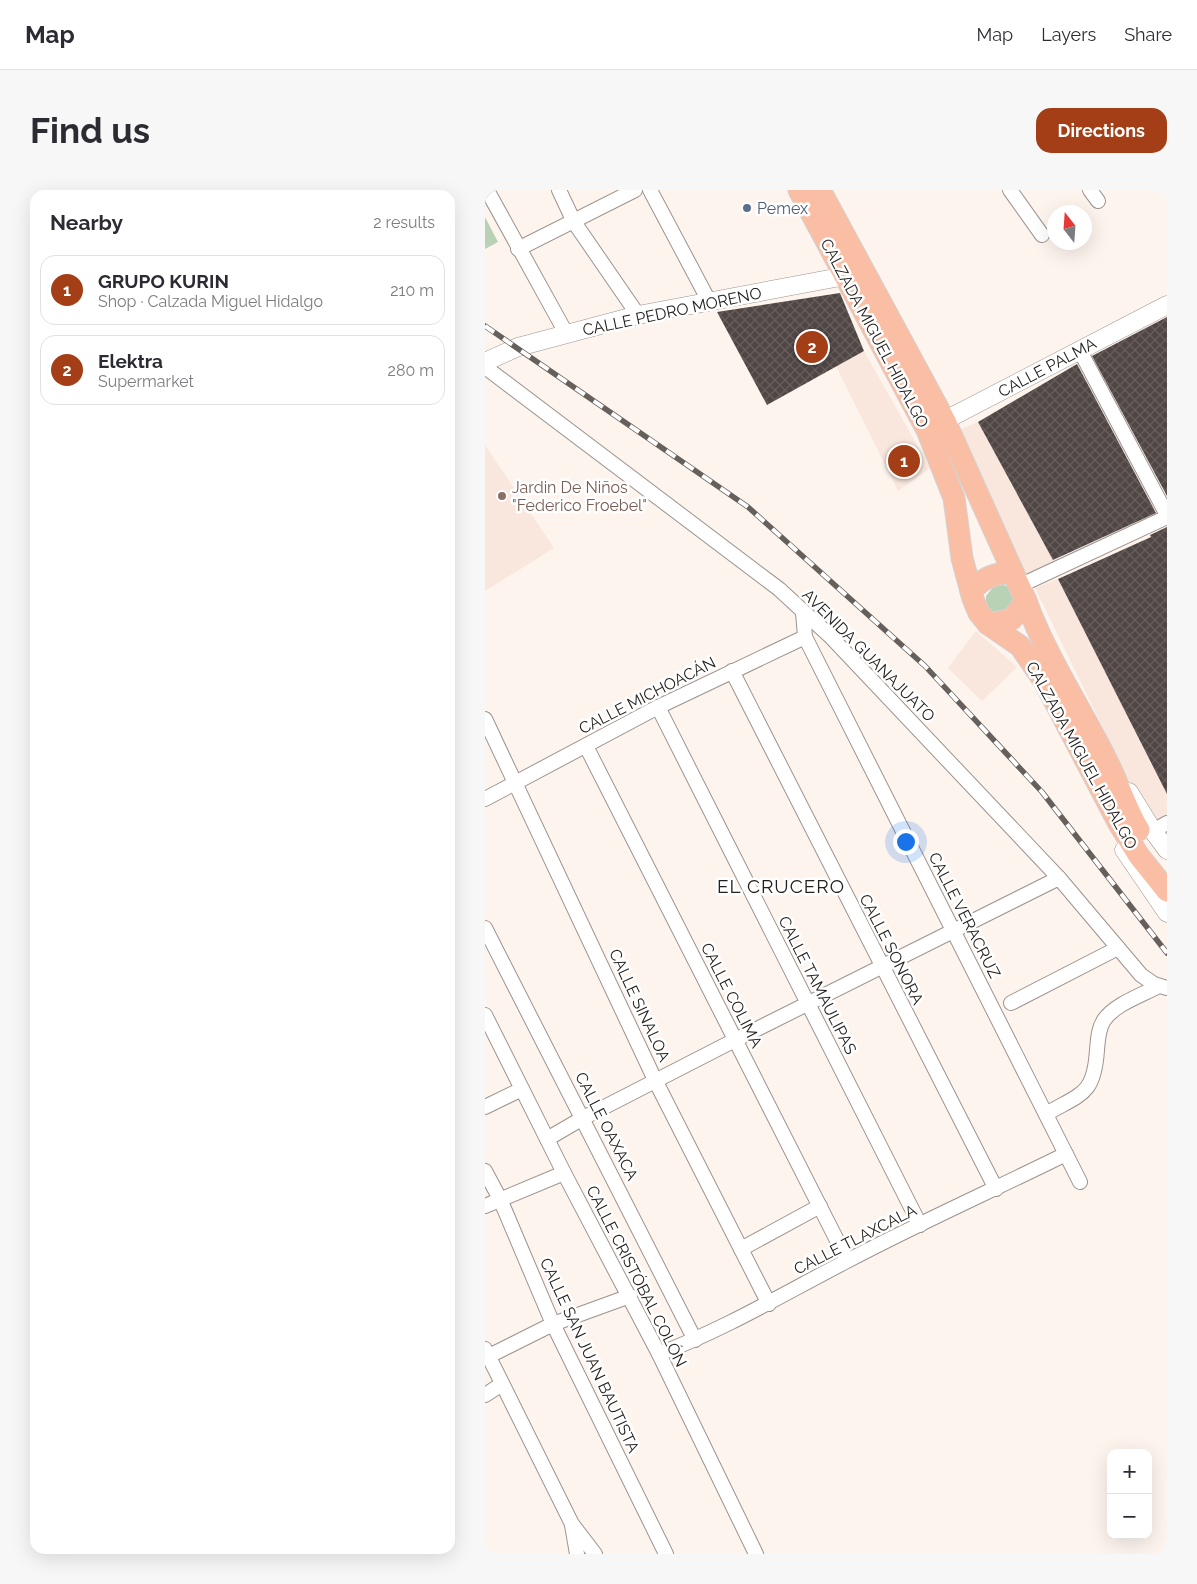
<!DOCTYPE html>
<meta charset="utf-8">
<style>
:root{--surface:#fff;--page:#f7f7f7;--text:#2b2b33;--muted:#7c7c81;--line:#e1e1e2;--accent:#a43e16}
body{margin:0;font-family:Raleway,sans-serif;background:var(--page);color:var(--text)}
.controls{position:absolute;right:15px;bottom:15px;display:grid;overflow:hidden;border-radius:10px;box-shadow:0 5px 20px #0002}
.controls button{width:45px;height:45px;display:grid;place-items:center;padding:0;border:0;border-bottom:1px solid var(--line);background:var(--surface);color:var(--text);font:25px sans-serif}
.compass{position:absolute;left:562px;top:15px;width:45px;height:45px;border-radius:50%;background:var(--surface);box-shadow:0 5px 20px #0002;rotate:343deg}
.you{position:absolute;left:420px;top:651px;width:18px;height:18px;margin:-12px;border:4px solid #fff;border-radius:50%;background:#1a73e8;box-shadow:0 0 0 8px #1a73e833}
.badge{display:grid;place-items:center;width:32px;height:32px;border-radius:50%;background:var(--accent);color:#fff;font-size:16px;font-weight:700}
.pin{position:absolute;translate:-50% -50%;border:2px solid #fff;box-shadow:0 1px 5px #0006}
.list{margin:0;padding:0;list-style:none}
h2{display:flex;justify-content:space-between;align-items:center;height:65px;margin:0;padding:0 20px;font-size:21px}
h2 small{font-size:16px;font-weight:400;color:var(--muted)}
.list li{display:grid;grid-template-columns:32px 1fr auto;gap:15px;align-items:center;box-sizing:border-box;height:70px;margin:0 10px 10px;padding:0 10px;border:1px solid var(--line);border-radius:15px}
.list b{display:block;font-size:19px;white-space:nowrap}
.list p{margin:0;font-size:16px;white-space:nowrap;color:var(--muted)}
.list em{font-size:16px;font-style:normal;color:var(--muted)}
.map{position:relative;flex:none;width:682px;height:1364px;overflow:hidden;border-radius:15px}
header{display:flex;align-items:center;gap:30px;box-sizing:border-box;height:70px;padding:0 25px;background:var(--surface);border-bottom:1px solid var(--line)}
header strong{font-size:24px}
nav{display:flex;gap:28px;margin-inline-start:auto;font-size:18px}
.intro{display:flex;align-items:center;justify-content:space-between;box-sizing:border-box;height:120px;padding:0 30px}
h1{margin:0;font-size:35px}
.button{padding:12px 22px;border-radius:15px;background:var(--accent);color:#fff;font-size:18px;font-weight:700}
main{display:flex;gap:30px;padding:0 30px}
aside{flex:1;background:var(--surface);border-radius:15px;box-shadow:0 5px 20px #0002}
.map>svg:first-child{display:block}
</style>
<header>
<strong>Map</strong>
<nav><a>Map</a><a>Layers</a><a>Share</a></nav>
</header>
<div class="intro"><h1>Find us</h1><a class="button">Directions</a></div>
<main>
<aside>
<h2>Nearby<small>2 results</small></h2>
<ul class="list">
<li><span class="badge">1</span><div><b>GRUPO KURIN</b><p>Shop · Calzada Miguel Hidalgo</p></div><em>210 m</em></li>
<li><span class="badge">2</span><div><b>Elektra</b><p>Supermarket</p></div><em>280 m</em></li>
</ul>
</aside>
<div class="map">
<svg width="682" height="1364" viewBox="0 0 682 1364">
<defs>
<pattern id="building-cross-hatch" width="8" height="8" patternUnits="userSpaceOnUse" patternTransform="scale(1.25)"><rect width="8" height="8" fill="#504745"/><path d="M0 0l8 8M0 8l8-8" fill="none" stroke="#665e5d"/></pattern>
</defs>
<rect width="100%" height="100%" fill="#fef4ee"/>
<!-- built -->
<g fill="#f9e7dd">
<polygon points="379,161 445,278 413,301 351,176"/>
<polygon points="493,232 569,371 539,385 471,241"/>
<polygon points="0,255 69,358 0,401"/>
<polygon points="573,389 682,604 682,633 668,641 550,398"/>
<polygon points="491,441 532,477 497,511 463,478"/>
</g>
<!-- green -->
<g fill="#b9d1b4">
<polygon points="0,27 13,52 0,59"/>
<polygon points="517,395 523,396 533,416 508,424 501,413 501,406 509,396"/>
</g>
<!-- building -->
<g fill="url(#building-cross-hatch)">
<polygon points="355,103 379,161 282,215 232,122"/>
<polygon points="682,127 682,306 607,166"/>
<polygon points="592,174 671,323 568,370 493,232"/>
<polygon points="682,337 682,604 573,389 666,347 665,345"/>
</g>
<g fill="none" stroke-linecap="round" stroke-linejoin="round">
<defs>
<g id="minor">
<polyline points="2,0 81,143"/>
<polyline points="74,0 89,32 153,125"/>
<polyline points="165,0 225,113"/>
<polyline points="525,0 557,45"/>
<polyline points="605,0 613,11"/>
<polyline points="33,59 150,0"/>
<polyline points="594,159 682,325"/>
<polyline points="0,177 294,399 345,446 574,688 656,785 669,794 682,798"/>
<polyline points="534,396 682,327"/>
<polyline points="318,422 320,447 595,992"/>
<polyline points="247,481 511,999"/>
<polyline points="173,517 435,1035"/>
<polyline points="0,529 170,890 284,1114"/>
<polyline points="101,556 362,1070"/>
<polyline points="0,609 173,517 320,447"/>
<polyline points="668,641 682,633"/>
<polyline points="0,738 210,1150"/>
<polyline points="526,813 633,758"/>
<polyline points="0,825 79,983 174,1164 271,1364"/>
<polyline points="0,917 37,899"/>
<path d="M561,924C597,903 609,905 612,860C613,850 613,839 619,830C630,814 657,805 674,796"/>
<polyline points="62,949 98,928 250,850 574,688"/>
<polyline points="0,981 15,1009 68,1134 181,1364"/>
<polyline points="0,1016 79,983"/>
<polyline points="256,1059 335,1016"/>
<polyline points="0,1159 87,1334 110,1364"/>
<path d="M174,1164C240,1139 300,1103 362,1071C434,1033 508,1000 581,964"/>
<polyline points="0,1168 68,1134 145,1106"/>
<polyline points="0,1205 17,1194"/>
<polyline points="87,1335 92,1364"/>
</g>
<g id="tertiary">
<polyline points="0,172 33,157 153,125 371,84"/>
<polyline points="449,236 682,115"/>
<polyline points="644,602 668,641 682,660"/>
<polyline points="639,660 682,723"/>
</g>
<g id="primary">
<polyline points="314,0 442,240 469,308 477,368 488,409 494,423 503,434 535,456 559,491 634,634 654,666 682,701"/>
<path d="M335,0L460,231L541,411C561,466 594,515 620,567C633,591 640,617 654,640"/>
<path d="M486,401C498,388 509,383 527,383"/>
<polyline points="503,434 527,429 541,411"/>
</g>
</defs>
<!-- minor casing -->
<use href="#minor" stroke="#9c938e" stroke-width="16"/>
<!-- tertiary casing -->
<use href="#tertiary" stroke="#9c938e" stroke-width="19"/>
<!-- primary casing -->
<use href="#primary" stroke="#d3d2d2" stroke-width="23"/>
<!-- minor -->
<use href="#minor" stroke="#fff" stroke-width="14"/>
<!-- tertiary -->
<use href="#tertiary" stroke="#fff" stroke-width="18"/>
<!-- primary -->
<use href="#primary" stroke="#fabea4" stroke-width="21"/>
<defs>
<polyline id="rail" points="0,136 263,317 440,476 557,602 682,763"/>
</defs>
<!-- rail casing -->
<use href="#rail" stroke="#65605c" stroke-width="5.5"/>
<!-- rail -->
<use href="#rail" stroke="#fff" stroke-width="4" stroke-dasharray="11" stroke-linecap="butt"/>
</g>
<!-- markers -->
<circle fill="#5c6f8a" stroke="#fff" stroke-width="2" cx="262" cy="18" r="5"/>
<circle fill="#8d6e63" stroke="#fff" stroke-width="2" cx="17" cy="306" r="5"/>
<g text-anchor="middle" stroke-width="5" stroke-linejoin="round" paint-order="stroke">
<!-- service labels -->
<g font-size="16" fill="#4e5e75" stroke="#fff" text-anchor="start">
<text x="272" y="24">Pemex</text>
</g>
<!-- street labels -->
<g font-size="16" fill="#23201e" stroke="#fff">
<text transform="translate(187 121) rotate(-12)" y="6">CALLE PEDRO MORENO</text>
<text transform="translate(390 143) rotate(62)" y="6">CALZADA MIGUEL HIDALGO</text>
<text transform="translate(562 177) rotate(-28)" y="6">CALLE PALMA</text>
<text transform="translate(384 465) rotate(45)" y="6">AVENIDA GUANAJUATO</text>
<text transform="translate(162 505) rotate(-27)" y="6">CALLE MICHOACÁN</text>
<text transform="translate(597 565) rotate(61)" y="6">CALZADA MIGUEL HIDALGO</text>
<text transform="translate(480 725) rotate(63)" y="6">CALLE VERACRUZ</text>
<text transform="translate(407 759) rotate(63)" y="6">CALLE SONORA</text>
<text transform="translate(333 795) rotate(63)" y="6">CALLE TAMAULIPAS</text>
<text transform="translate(247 805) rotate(63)" y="6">CALLE COLIMA</text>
<text transform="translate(155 815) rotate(65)" y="6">CALLE SINALOA</text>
<text transform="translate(122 936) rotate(63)" y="6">CALLE OAXACA</text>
<text transform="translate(370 1049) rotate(-27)" y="6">CALLE TLAXCALA</text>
<text transform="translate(152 1086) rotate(63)" y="6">CALLE CRISTÓBAL COLÓN</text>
<text transform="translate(105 1165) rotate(65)" y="6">CALLE SAN JUAN BAUTISTA</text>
</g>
<!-- education labels -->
<g font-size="16" fill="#785e54" stroke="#fff" text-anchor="start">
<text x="27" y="303">Jardin De Niños<tspan x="27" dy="18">"Federico Froebel"</tspan></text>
</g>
<!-- quarter labels -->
<g font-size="19" letter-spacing="1" fill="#23201e" stroke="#fff">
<text x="296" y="703">EL CRUCERO</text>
</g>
</g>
</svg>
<div class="controls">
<button>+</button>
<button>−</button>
</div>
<svg class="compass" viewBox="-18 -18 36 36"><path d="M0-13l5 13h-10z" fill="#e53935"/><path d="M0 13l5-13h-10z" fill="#7c7c81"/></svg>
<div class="you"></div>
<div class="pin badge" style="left:419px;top:271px">1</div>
<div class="pin badge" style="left:327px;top:157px">2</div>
</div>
</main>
